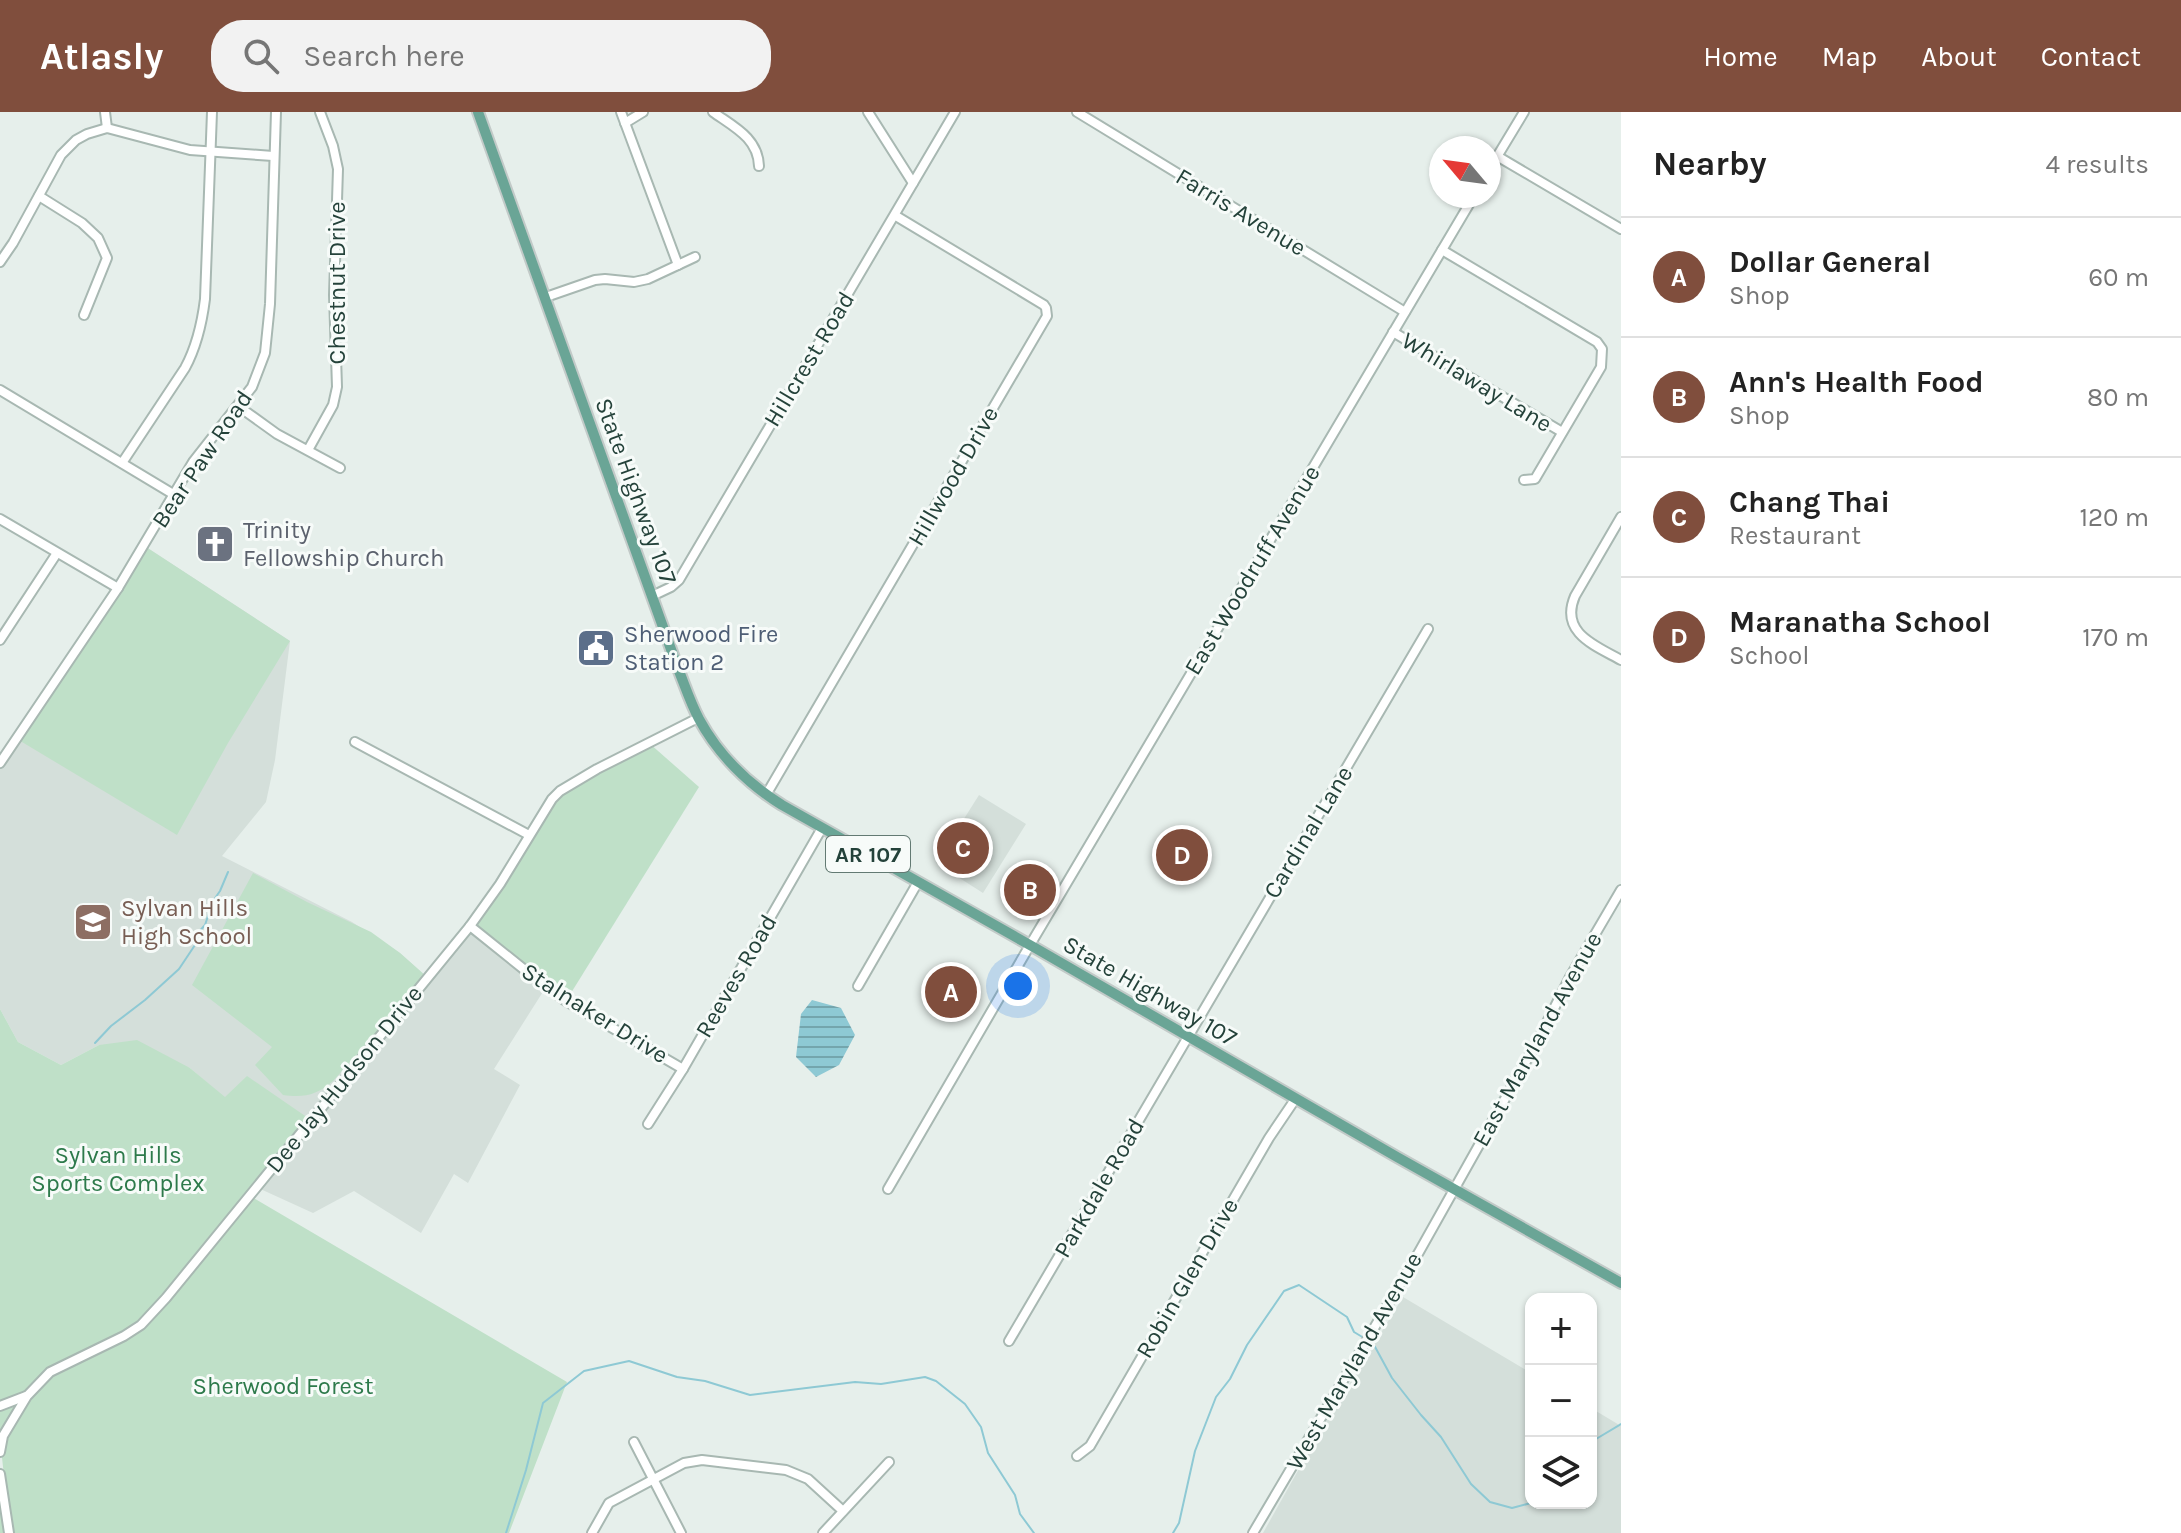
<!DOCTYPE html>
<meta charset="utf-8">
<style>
:root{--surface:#fff;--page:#f2f2f2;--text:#222;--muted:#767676;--line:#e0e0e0;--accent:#804e3d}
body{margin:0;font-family:Karla,sans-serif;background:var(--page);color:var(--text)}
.controls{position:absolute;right:24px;bottom:24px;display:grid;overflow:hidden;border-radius:16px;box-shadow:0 2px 6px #0004}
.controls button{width:72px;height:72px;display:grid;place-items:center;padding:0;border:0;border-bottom:2px solid var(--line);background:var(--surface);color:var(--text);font:40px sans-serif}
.compass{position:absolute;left:1429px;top:24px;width:72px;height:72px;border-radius:50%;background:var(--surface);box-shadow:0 2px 6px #0004;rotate:299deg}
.you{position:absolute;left:1018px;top:874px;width:28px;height:28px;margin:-20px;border:6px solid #fff;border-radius:50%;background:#1a73e8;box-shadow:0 0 0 12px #1a73e833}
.badge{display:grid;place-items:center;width:52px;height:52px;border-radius:50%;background:var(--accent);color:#fff;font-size:26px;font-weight:700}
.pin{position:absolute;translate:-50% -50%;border:4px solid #fff;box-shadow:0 2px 8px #0006}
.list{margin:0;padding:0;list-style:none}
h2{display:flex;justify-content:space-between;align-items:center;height:104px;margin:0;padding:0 32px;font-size:34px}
h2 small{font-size:26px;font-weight:400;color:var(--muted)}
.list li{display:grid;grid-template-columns:52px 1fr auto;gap:24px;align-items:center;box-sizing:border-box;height:120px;padding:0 32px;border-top:2px solid var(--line)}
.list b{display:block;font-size:30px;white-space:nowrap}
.list p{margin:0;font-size:26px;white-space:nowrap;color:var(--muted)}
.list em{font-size:26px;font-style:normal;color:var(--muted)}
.icon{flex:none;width:44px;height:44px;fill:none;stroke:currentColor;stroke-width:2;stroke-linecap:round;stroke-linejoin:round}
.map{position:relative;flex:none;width:1621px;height:1421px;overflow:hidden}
header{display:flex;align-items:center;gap:48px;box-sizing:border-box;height:112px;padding:0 40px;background:var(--accent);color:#fff}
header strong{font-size:38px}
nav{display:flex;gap:44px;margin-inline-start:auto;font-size:28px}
.search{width:560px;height:72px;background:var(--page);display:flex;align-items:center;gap:20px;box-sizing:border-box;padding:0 28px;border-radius:32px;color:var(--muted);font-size:30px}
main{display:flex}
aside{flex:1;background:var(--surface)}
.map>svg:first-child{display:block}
</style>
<header>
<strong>Atlasly</strong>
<div class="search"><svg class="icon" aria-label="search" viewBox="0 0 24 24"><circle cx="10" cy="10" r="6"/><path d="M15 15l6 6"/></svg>Search here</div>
<nav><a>Home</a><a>Map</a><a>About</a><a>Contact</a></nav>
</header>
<main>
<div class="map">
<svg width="1621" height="1421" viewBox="0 0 1621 1421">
<defs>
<pattern id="water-rules" width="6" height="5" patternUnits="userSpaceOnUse" patternTransform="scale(2)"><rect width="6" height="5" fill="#8ec9d4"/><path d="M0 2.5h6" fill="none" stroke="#74a5ad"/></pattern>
</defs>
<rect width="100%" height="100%" fill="#e6efeb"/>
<!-- built -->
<g fill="#d4dfda">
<polygon points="143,433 290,529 275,648 266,690 222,744 352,810 400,841 428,866 470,814 546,875 494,957 520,973 468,1071 454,1062 421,1121 354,1079 313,1101 256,1075 225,986 190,956 99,933 61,953 18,930 0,897 0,651"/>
<polygon points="979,683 1026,712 983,781 936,751"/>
<polygon points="1403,1185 1531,1261 1531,1391 1591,1391 1591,1296 1621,1314 1621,1421 1263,1421 1318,1323"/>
</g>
<!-- park -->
<g fill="#bfe0c8">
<polygon points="143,433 290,529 228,631 177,723 17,627"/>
<polygon points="649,631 699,675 566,889 470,814 552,687"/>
<path d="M253,761L307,790L371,820L400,841L427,865L333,969C317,983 304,986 283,983L255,953L272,935L192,873Z"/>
<polygon points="0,897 18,930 61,953 99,933 137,928 190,956 225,985 247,964 311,1008 250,1084 567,1270 509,1421 0,1421 0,1362 10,1420 1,1336 0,1340"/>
</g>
<!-- water -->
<polygon fill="url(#water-rules)" points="812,888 841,896 855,923 839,953 816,965 796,945 801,902"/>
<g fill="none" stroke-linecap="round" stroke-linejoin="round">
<!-- stream -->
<g stroke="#8ec9d4" stroke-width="2">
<polyline points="95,931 111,914 145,888 179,857 195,833 198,821 205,813 213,789 220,779 228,760"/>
<polyline points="1369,1229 1374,1233 1392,1266 1421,1303 1441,1325 1471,1372 1490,1390 1512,1396 1531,1391"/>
<polyline points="1591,1330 1621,1312"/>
<polyline points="506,1421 526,1358 543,1291 584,1259 629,1249 677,1265 705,1269 750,1283 855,1270 881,1272 925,1265 936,1269 965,1292 981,1315 988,1341 1015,1383 1020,1402 1034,1421"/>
<polyline points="1173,1421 1179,1411 1195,1339 1216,1285 1230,1267 1247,1233 1284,1179 1299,1173 1347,1205 1354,1220 1364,1226"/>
</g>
<defs>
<g id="minor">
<polyline points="105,0 107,16"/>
<polyline points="621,0 678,153"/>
<path d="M713,0C734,15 758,26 759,54"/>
<polyline points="868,0 913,71"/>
<polyline points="1077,0 1405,200"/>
<polyline points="625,11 643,0"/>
<polyline points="1497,44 1621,117"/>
<polyline points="1489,58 1524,0"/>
<polyline points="39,84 82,111 98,126 107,146 84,203"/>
<polyline points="1442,138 1597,230 1602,237 1601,255 1535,367 1524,368"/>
<polyline points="0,150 13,131 61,43 76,28 87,22 107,16 190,38 273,44"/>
<polyline points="546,185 595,168 605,167 634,170 648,167 695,145"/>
<polyline points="1393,220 1562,320"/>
<polyline points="0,278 173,382"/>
<polyline points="238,294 277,322 340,356"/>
<polyline points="308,338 333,293 337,275 334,183 338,57 333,34 320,0"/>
<path d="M122,351L185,256C197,234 202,211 205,187L212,0"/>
<path d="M1621,405L1575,484C1559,521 1596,534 1621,548"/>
<polyline points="0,407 118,476"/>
<polyline points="652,484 671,475 679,468 955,0"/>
<polyline points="0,528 57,441"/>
<polyline points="355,630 529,723"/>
<polyline points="0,651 118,476 193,350 252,275 265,241 270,192 276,0"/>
<polyline points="766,683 1047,204 1046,196 1044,193 896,104"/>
<polyline points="470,814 546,875 566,889 683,957"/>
<polyline points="858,874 918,770"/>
<polyline points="648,1012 683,957 822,716"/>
<polyline points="888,1077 1030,833 1474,84"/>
<polyline points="1009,1229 1428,517"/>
<polyline points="0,1294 26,1284"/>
<polyline points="634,1330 681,1421"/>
<polyline points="0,1340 3,1324 27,1284 50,1260 124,1224 141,1213 166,1186 470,814 500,772 552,687 560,679 597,657 698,606"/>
<polyline points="1077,1344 1090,1334 1269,1026 1296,986"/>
<polyline points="0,1362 9,1421"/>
<polyline points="592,1421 609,1391 684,1351 702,1348 786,1358 808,1367 843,1399"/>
<polyline points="823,1421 889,1350"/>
<polyline points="1253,1421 1419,1140 1538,928 1570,865 1621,778"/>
</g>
<path id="major" d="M478,0L677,554C684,571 690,590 699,607C718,642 748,672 782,693L1037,837L1397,1045L1621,1171"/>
</defs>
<!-- minor casing -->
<use href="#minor" stroke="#a8b8b2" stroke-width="12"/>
<!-- major casing -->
<use href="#major" stroke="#c2cac8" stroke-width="14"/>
<!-- minor -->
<use href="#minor" stroke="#fff" stroke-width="8"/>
<!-- major -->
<use href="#major" stroke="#6aa596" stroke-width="10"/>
</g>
<!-- icons -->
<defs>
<symbol id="church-square" viewBox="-11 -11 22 22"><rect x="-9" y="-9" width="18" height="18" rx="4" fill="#6b7280" stroke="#f7fbf9"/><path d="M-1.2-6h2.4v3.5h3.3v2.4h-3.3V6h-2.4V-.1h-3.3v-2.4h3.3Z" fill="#fff"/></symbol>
<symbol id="civic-square" viewBox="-11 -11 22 22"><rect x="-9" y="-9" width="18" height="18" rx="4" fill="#5c6f8a" stroke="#f7fbf9"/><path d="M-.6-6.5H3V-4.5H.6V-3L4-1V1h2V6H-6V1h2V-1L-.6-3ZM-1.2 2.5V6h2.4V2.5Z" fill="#fff"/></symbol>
<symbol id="school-square" viewBox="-11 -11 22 22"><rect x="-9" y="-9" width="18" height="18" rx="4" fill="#8d6e63" stroke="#f7fbf9"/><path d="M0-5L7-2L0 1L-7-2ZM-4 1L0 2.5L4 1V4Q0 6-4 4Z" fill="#fff"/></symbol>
</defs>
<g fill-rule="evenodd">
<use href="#church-square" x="193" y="410" width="44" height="44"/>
<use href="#civic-square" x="574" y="514" width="44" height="44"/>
<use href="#school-square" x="71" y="788" width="44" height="44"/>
</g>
<g text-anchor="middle" stroke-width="6" stroke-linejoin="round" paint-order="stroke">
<!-- shield labels -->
<rect fill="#f7fbf9" stroke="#637a73" stroke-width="2" x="826" y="724" width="84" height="36" rx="6"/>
<g font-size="22" font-weight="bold" fill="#24423a">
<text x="868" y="750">AR 107</text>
</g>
<!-- street labels -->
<g font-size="24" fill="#24423a" stroke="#f7fbf9">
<text transform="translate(1241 100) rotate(31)" y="8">Farris Avenue</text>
<text transform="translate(337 171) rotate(-90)" y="8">Chestnut Drive</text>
<text transform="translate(809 247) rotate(-59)" y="8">Hillcrest Road</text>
<text transform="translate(1477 270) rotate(31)" y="8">Whirlaway Lane</text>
<text transform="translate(202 347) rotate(-56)" y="8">Bear Paw Road</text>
<text transform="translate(953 364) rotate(-60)" y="8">Hillwood Drive</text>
<text transform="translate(636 379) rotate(70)" y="8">State Highway 107</text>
<text transform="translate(1252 458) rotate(-59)" y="8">East Woodruff Avenue</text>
<text transform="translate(1308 720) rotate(-59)" y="8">Cardinal Lane</text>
<text transform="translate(736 864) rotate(-60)" y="8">Reeves Road</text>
<text transform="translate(1150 879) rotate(30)" y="8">State Highway 107</text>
<text transform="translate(595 901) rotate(32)" y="8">Stalnaker Drive</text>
<text transform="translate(1537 927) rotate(-61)" y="8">East Maryland Avenue</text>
<text transform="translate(344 967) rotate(-51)" y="8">Dee Jay Hudson Drive</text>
<text transform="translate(1099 1076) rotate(-60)" y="8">Parkdale Road</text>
<text transform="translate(1187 1166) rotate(-60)" y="8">Robin Glen Drive</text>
<text transform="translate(1354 1249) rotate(-60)" y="8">West Maryland Avenue</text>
</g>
<!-- worship labels -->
<g font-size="24" fill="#5b616d" stroke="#f7fbf9" text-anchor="start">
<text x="243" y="426">Trinity<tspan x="243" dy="28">Fellowship Church</tspan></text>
</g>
<!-- service labels -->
<g font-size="24" fill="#4e5e75" stroke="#f7fbf9" text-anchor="start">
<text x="624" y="530">Sherwood Fire<tspan x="624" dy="28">Station 2</tspan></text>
</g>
<!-- education labels -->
<g font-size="24" fill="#785e54" stroke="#f7fbf9" text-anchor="start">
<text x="121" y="804">Sylvan Hills<tspan x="121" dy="28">High School</tspan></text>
</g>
<!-- park labels -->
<g font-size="24" fill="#2d7a4b" stroke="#f7fbf9">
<text x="118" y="1051">Sylvan Hills<tspan x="118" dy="28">Sports Complex</tspan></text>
<text x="283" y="1282">Sherwood Forest</text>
</g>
</g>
</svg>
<div class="controls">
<button>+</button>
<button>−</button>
<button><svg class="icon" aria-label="layers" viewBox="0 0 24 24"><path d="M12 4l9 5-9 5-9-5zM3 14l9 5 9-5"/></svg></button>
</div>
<svg class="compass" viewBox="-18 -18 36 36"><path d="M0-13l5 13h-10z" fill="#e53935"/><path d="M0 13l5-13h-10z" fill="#767676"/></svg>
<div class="you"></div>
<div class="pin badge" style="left:951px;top:880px">A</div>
<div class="pin badge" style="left:1030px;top:778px">B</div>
<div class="pin badge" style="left:963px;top:736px">C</div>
<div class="pin badge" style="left:1182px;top:743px">D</div>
</div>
<aside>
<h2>Nearby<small>4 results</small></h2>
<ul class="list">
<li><span class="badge">A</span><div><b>Dollar General</b><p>Shop</p></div><em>60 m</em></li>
<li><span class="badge">B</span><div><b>Ann's Health Food</b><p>Shop</p></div><em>80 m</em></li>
<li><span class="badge">C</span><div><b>Chang Thai</b><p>Restaurant</p></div><em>120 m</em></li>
<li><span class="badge">D</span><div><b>Maranatha School</b><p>School</p></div><em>170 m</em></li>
</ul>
</aside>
</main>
